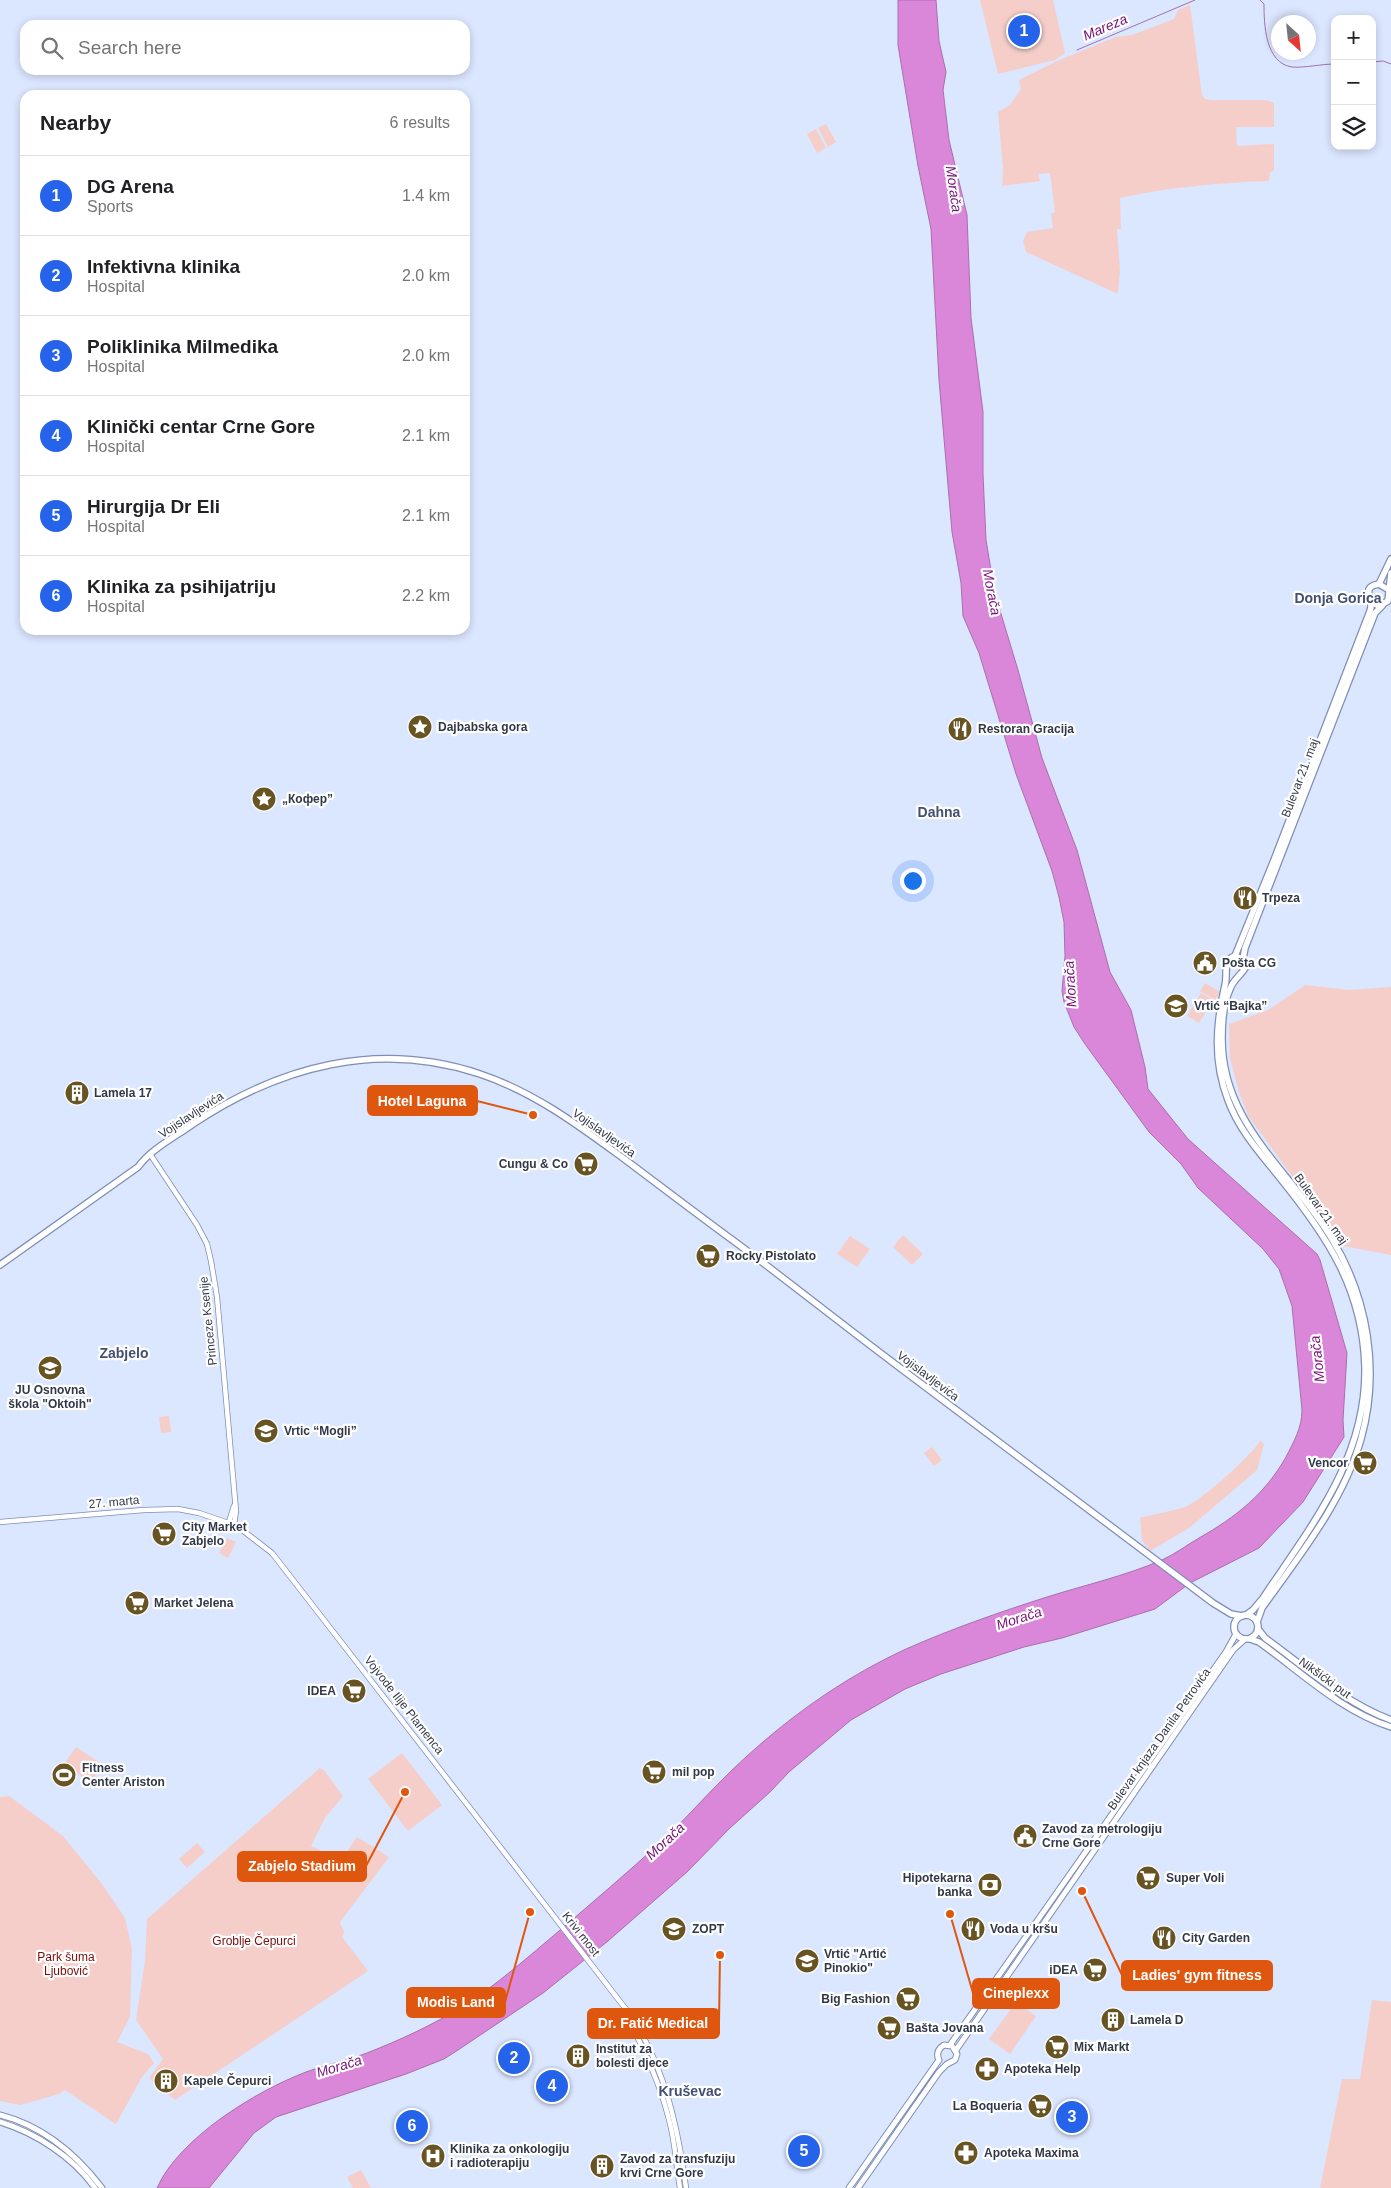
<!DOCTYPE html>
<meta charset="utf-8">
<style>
:root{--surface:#fff;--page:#f6f6f6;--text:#202124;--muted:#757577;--line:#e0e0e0;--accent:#2563eb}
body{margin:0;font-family:Arial,sans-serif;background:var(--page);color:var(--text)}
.controls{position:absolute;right:15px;top:15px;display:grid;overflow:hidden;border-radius:10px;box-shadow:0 2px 8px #0003}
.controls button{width:45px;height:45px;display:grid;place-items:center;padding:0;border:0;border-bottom:1px solid var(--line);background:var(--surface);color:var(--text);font:25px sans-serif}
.compass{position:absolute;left:1271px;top:15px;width:45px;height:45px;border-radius:50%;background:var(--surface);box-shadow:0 2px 8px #0003;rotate:153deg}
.you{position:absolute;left:912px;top:880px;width:18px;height:18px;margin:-12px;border:4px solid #fff;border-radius:50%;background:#1a73e8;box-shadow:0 0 0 8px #1a73e833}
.badge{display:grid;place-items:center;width:32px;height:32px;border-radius:50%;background:var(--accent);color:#fff;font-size:16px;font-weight:700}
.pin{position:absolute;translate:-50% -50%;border:2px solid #fff;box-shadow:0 1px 5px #0006}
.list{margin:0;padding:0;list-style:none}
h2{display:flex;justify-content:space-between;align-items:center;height:65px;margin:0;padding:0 20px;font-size:21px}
h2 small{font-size:16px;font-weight:400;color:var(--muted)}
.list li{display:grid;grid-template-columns:32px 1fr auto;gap:15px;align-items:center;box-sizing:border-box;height:80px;padding:0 20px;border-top:1px solid var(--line)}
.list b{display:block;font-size:19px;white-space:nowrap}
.list p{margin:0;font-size:16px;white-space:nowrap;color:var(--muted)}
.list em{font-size:16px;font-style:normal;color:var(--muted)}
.icon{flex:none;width:28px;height:28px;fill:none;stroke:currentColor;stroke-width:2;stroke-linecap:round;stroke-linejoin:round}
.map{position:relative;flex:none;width:1391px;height:2188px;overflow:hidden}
.search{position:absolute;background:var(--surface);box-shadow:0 2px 8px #0003;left:20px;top:20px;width:450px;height:55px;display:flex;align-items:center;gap:12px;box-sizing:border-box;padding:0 18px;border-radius:15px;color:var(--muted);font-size:19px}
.panel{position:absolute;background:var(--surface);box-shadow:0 2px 8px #0003;left:20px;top:90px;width:450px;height:545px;border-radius:15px}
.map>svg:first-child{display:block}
</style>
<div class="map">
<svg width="1391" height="2188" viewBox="0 0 1391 2188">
<rect width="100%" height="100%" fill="#dbe6ff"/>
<!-- green -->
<g fill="#f5cec9">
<polygon points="980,0 1053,0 1065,53 1055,60 998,74"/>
<path d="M1190,5L1202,95L1205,99L1211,100H1267L1274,103V127H1236L1237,146L1274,144V171L1270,172L1269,181C1218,183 1169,187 1120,198L1121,229H1117L1120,271L1118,292L1116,293L1026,252L1023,241L1027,232L1053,228L1051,214L1055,212L1050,173L1038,174L1040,181L1002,186L1003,167L998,112L1010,105L1021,89L1019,80L1057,61L1116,37L1132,35L1174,19L1178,10Z"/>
<polygon points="826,124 836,142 828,147 818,128"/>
<polygon points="816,129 826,148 817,153 807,134"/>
<polygon points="1205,983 1220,992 1215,1000 1200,991"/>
<polygon points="1305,985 1349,990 1391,987 1391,1255 1343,1246 1249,1117 1240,1095 1230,1059 1229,1024 1268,1010"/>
<polygon points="1201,993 1213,1000 1199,1023 1187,1016"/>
<polygon points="903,1235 923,1254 912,1265 893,1247"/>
<polygon points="850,1236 870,1249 857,1267 837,1254"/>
<polygon points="169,1416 171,1432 161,1433 159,1417"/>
<path d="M1260,1441L1264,1444L1257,1470L1189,1528L1150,1551L1142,1540L1140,1518C1154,1514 1170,1512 1185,1507C1202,1500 1250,1457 1260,1441Z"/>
<polygon points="932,1447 942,1460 934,1466 924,1453"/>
<polygon points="227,1538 236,1542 228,1558 219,1553"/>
<polygon points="76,1747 103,1765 91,1782 64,1764"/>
<polygon points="402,1753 442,1805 408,1831 368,1779"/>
<polygon points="320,1768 324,1770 343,1796 325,1818 311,1846 341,1860 357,1837 389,1857 340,1922 344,1932 342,1937 368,1971 175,2100 149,2078 163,2059 136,2020 145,1961 147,1919"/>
<polygon points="9,1796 63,1836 102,1884 125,1918 132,1949 130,2017 117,2042 148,2054 154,2063 142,2077 116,2124 65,2090 59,2094 20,2105 0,2101 0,1797"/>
<polygon points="197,1843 205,1852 187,1868 179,1859"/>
<polygon points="1372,2000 1391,2002 1391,2188 1320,2188 1342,2079 1360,2079"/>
<polygon points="1016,2002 1036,2016 1010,2054 989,2039"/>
<polygon points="361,2170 371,2188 353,2188 347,2177"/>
</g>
<!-- water -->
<path fill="#db87d9" stroke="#a86fae" d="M898,0H936L939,41L946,72L943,90L949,140L967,215L971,318L983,412V474L986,540L995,594L1018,670L1042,758L1077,850L1110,972L1131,1010L1145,1067L1148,1089L1188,1139L1317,1254L1320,1260L1347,1353L1343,1420L1344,1437L1303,1502L1259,1548L1190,1583L1155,1609L1062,1638L1024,1647L941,1674L905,1689L851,1720L789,1772L770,1792L730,1828L687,1872L608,1941L543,1993L458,2050L444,2059L406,2074L276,2117L254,2133L209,2188H157C179,2138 256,2091 306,2072C326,2064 347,2061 367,2053C400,2040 433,2025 463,2006C498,1984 528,1957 559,1931C593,1902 628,1872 661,1842C686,1819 707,1794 731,1771C783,1721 841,1679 906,1649C951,1629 1000,1612 1047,1597C1085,1585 1125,1576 1162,1560C1175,1554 1187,1545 1199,1538C1236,1517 1265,1494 1286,1457C1294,1441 1302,1428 1302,1410L1292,1306L1279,1269L1263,1249L1198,1188L1181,1164L1149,1132L1085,1044L1074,1027L1064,1002L1062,991L1065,956L1064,922L1059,897L1052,871L1016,774L979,653L963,616L961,583L952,532L939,380L931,229L918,166L898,45Z"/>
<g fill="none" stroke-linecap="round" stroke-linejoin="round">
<!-- stream -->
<g stroke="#a86fae" stroke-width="1">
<path d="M1260,0L1264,4C1264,24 1265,63 1292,67C1305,68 1321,64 1335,64"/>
<polyline points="1077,50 1195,0"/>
<polyline points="1372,62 1383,61 1391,64"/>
</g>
<defs>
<g id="tertiary">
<polyline points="150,1154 197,1225 207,1244 211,1261 217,1297 236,1511 234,1525"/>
<path d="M0,1522L144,1510L178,1509L199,1513L237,1526L272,1553L632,2017C665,2069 678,2127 686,2188"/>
<polyline points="229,1522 234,1506"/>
<path d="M626,2013C642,2047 659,2080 668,2116C675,2139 676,2164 680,2188"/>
</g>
<g id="secondary">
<polyline points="950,2045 1226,1652 1236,1634"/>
<polyline points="956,2050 1233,1650 1245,1639"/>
<path d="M0,2115C43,2126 76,2154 102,2188"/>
<path d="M0,2122C36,2133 73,2157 95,2188"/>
<path d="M849,2188L939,2060C936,2054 938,2049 944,2045L952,2046L957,2054L955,2060L947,2064L939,2072L858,2188"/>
</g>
<g id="primary">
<polyline points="1379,584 1391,559"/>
<polyline points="1371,602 1379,606 1388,601 1391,573"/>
<path d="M1235,956L1274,860L1365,624C1367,618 1370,613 1371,607C1372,597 1361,587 1379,584L1389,590"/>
<polyline points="1243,959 1245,948 1375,613 1382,606"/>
<path d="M0,1265L138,1167C151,1149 175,1137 193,1124C280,1066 378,1040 480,1074C534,1092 578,1125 623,1158C663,1188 702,1218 742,1247C793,1285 843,1325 895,1364C1001,1443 1107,1523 1213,1603L1231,1614L1242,1616"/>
<circle cx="1246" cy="1627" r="12"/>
<path d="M1246,1615L1253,1610L1263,1598C1311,1526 1367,1458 1365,1367C1363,1289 1327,1236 1280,1178C1260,1153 1239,1130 1228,1100C1213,1061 1216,1024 1225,985C1228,974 1222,960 1235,956L1243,959L1245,968C1241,975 1233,980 1230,989C1223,1004 1222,1022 1222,1037C1221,1124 1291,1171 1332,1239C1368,1299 1380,1371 1361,1439C1343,1502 1299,1556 1262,1608L1257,1622"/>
<path d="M1258,1629L1265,1638C1305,1667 1345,1703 1391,1720"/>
<path d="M1250,1639L1259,1642C1301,1672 1341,1711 1391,1727"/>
</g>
</defs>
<!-- tertiary casing -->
<use href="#tertiary" stroke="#7f8eb5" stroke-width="6"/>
<!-- secondary casing -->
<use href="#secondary" stroke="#7f8eb5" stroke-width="7"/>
<!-- primary casing -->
<use href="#primary" stroke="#7f8eb5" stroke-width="8"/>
<!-- tertiary -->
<use href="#tertiary" stroke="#fff" stroke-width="4.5"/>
<!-- secondary -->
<use href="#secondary" stroke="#fff" stroke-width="5"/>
<!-- primary -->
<use href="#primary" stroke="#fff" stroke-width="5.5"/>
</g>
<!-- icons -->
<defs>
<symbol id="sight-disc" viewBox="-11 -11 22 22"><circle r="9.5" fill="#675422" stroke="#fff"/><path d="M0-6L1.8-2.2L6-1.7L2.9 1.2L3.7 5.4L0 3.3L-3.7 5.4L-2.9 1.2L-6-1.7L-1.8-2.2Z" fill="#fff"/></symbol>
<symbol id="restaurant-disc" viewBox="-11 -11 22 22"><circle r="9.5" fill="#675422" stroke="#fff"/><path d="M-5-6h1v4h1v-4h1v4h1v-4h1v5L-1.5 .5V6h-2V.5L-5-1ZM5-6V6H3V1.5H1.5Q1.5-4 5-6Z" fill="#fff"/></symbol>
<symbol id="civic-disc" viewBox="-11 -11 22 22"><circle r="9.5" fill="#675422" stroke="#fff"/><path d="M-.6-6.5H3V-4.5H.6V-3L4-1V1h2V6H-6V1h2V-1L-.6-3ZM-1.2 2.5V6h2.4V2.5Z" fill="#fff"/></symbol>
<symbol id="school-disc" viewBox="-11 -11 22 22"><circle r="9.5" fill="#675422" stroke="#fff"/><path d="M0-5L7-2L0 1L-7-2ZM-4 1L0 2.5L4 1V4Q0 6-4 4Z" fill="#fff"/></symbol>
<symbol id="building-disc" viewBox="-11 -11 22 22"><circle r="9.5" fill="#675422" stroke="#fff"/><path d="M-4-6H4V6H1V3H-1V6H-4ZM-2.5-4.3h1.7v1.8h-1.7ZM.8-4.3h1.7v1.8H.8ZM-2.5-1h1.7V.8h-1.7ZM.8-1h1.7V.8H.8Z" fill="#fff"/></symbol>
<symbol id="supermarket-disc" viewBox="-11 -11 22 22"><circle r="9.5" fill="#675422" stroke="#fff"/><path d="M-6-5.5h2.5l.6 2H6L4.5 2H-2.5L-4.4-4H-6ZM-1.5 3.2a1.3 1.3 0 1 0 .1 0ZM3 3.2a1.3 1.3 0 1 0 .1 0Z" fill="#fff"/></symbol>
<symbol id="stadium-disc" viewBox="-11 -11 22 22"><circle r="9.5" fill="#675422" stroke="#fff"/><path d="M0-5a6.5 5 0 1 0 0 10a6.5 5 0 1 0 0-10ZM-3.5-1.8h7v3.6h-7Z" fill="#fff"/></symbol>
<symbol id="bank-disc" viewBox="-11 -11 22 22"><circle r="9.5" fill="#675422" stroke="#fff"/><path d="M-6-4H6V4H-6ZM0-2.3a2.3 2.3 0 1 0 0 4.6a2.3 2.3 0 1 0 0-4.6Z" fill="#fff"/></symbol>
<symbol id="pharmacy-disc" viewBox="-11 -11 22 22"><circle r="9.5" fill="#675422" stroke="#fff"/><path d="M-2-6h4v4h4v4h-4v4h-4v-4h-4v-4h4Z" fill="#fff"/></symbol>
<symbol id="hospital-disc" viewBox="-11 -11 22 22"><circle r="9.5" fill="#675422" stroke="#fff"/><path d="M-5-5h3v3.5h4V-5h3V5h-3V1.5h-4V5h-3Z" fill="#fff"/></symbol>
</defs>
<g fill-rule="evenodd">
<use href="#sight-disc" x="406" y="713" width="28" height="28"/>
<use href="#restaurant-disc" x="946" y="715" width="28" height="28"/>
<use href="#sight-disc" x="250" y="785" width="28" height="28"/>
<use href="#restaurant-disc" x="1231" y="884" width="28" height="28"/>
<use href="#civic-disc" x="1191" y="949" width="28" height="28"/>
<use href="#school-disc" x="1162" y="992" width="28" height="28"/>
<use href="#building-disc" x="63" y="1079" width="28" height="28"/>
<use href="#supermarket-disc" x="572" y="1150" width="28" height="28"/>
<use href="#supermarket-disc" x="694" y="1242" width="28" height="28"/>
<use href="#school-disc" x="36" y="1354" width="28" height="28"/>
<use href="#school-disc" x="252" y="1417" width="28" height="28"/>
<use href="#supermarket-disc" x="1351" y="1449" width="28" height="28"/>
<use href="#supermarket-disc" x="150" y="1520" width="28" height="28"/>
<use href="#supermarket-disc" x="123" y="1589" width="28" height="28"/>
<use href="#supermarket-disc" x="340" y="1677" width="28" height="28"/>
<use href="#supermarket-disc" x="640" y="1758" width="28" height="28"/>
<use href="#stadium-disc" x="50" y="1761" width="28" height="28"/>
<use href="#civic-disc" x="1011" y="1822" width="28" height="28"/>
<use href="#supermarket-disc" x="1134" y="1864" width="28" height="28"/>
<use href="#bank-disc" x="976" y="1871" width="28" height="28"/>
<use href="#school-disc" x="660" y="1915" width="28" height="28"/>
<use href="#restaurant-disc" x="959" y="1915" width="28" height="28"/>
<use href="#restaurant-disc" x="1150" y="1924" width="28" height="28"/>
<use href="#school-disc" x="793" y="1947" width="28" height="28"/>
<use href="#supermarket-disc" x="1081" y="1956" width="28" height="28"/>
<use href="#supermarket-disc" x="894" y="1985" width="28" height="28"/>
<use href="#building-disc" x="1099" y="2006" width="28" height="28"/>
<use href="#supermarket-disc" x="875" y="2014" width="28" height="28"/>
<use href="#supermarket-disc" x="1043" y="2033" width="28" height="28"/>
<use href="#building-disc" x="564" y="2042" width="28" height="28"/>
<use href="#pharmacy-disc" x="973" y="2055" width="28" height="28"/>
<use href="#building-disc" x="152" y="2067" width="28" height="28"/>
<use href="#supermarket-disc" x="1026" y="2092" width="28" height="28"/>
<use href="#pharmacy-disc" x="952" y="2139" width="28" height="28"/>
<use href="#hospital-disc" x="419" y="2142" width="28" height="28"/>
<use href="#building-disc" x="588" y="2152" width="28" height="28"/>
</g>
<g text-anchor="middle" stroke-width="4.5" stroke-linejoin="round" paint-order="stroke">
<!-- poi labels -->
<g font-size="12" font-weight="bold" fill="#313848" stroke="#fff" text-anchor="start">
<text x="438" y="731">Dajbabska gora</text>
<text x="978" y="733">Restoran Gracija</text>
<text x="282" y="803">„Кофер”</text>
<text x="1262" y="902">Trpeza</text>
<text x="1222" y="967">Pošta CG</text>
<text x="1194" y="1010">Vrtić “Bajka”</text>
<text x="94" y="1097">Lamela 17</text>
<text x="568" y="1168" text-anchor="end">Cungu &amp; Co</text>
<text x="726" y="1260">Rocky Pistolato</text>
<text x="50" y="1394" text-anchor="middle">JU Osnovna<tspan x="50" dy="14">škola "Oktoih"</tspan></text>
<text x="284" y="1435">Vrtic “Mogli”</text>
<text x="1348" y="1467" text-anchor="end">Vencor</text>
<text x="182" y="1531">City Market<tspan x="182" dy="14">Zabjelo</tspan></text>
<text x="154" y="1607">Market Jelena</text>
<text x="336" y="1695" text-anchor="end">IDEA</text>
<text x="82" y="1772">Fitness<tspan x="82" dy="14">Center Ariston</tspan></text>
<text x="672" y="1776">mil pop</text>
<text x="1042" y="1833">Zavod za metrologiju<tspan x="1042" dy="14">Crne Gore</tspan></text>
<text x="972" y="1882" text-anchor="end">Hipotekarna<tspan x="972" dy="14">banka</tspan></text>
<text x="1166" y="1882">Super Voli</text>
<text x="692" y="1933">ZOPT</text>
<text x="990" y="1933">Voda u kršu</text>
<text x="1182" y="1942">City Garden</text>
<text x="824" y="1958">Vrtić "Artić<tspan x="824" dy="14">Pinokio"</tspan></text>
<text x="1078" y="1974" text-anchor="end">iDEA</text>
<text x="890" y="2003" text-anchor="end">Big Fashion</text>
<text x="1130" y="2024">Lamela D</text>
<text x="906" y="2032">Bašta Jovana</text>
<text x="1074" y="2051">Mix Markt</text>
<text x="596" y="2053">Institut za<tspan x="596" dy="14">bolesti djece</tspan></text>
<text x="1004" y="2073">Apoteka Help</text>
<text x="184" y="2085">Kapele Čepurci</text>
<text x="1022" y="2110" text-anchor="end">La Boqueria</text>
<text x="450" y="2153">Klinika za onkologiju<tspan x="450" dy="14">i radioterapiju</tspan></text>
<text x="984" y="2157">Apoteka Maxima</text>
<text x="620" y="2163">Zavod za transfuziju<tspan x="620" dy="14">krvi Crne Gore</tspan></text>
</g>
<!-- street labels -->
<g font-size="12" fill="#313848" stroke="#fff">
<text transform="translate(1300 778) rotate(-69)" y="4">Bulevar 21. maj</text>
<text transform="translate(191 1115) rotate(-33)" y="4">Vojislavljevića</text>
<text transform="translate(604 1133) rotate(35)" y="4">Vojislavljevića</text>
<text transform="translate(1321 1209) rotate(55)" y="4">Bulevar 21. maj</text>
<text transform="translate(208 1321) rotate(-96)" y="4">Princeze Ksenije</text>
<text transform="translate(928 1376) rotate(37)" y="4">Vojislavljevića</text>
<text transform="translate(114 1502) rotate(-5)" y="4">27. marta</text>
<text transform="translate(1325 1678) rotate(36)" y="4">Nikšićki put</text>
<text transform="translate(404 1705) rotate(52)" y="4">Vojvode Ilije Plamenca</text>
<text transform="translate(1159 1739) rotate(-55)" y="4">Bulevar knjaza Danila Petrovića</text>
<text transform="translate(581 1934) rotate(52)" y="4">Krivi most</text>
</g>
<!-- park labels -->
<g font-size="12" fill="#7a0d0c" stroke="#fff">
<text x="254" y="1945">Groblje Čepurci</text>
<text x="66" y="1961">Park šuma<tspan x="66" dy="14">Ljubović</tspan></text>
</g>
<!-- water labels -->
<g font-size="14" font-style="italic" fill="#781079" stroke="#fff">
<text transform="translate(1105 27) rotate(-23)" y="5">Mareza</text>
<text transform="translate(954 189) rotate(82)" y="5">Morača</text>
<text transform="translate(992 592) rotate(79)" y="5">Morača</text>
<text transform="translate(1070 984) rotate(-94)" y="5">Morača</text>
<text transform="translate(1317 1359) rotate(-96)" y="5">Morača</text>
<text transform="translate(1019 1618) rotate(-18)" y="5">Morača</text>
<text transform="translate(665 1841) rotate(-43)" y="5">Morača</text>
<text transform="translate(339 2066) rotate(-17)" y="5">Morača</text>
</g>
<!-- neighbourhood labels -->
<g font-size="14" font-weight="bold" fill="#435072" stroke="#fff">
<text x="1338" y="603">Donja Gorica</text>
<text x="939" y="817">Dahna</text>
<text x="124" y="1358">Zabjelo</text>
<text x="690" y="2096">Kruševac</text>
</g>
</g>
<!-- callouts -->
<path fill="none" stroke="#df570f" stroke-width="2" d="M533 1115L477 1101M405 1792L366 1866M1082 1891L1122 1975M950 1914L973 1993M530 1912L505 2002M720 1955L719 2023"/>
<g fill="#df570f" stroke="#fff" stroke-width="2">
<circle cx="533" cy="1115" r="5"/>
<circle cx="405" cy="1792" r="5"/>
<circle cx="1082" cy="1891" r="5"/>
<circle cx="950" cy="1914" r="5"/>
<circle cx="530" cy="1912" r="5"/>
<circle cx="720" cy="1955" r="5"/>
</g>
<g fill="#df570f" stroke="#df570f" stroke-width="2">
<rect x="368" y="1086" width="109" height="29" rx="5"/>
<rect x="238" y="1852" width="128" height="29" rx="5"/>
<rect x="1122" y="1961" width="150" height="29" rx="5"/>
<rect x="973" y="1979" width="86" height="29" rx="5"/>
<rect x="407" y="1988" width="98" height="29" rx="5"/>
<rect x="588" y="2009" width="131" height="29" rx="5"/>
</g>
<g font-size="14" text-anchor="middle" font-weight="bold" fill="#fff">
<text x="422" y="1106">Hotel Laguna</text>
<text x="302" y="1871">Zabjelo Stadium</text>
<text x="1197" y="1980">Ladies' gym fitness</text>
<text x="1016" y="1998">Cineplexx</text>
<text x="456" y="2007">Modis Land</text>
<text x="653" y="2028">Dr. Fatić Medical</text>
</g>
</svg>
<div class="controls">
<button>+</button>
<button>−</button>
<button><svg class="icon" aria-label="layers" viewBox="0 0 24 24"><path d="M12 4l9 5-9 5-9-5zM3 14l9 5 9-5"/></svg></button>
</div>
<svg class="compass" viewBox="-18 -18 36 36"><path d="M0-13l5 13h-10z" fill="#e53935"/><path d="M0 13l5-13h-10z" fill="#757577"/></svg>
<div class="you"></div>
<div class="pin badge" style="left:1024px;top:31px">1</div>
<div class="pin badge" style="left:514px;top:2058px">2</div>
<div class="pin badge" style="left:1072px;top:2117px">3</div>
<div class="pin badge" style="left:552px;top:2086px">4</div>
<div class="pin badge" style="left:804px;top:2151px">5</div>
<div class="pin badge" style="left:412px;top:2126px">6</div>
<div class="search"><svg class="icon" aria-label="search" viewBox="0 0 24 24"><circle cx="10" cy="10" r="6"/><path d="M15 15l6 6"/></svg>Search here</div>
<section class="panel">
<h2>Nearby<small>6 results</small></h2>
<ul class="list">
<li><span class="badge">1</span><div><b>DG Arena</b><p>Sports</p></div><em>1.4 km</em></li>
<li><span class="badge">2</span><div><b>Infektivna klinika</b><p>Hospital</p></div><em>2.0 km</em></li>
<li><span class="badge">3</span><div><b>Poliklinika Milmedika</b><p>Hospital</p></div><em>2.0 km</em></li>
<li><span class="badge">4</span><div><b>Klinički centar Crne Gore</b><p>Hospital</p></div><em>2.1 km</em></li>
<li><span class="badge">5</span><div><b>Hirurgija Dr Eli</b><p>Hospital</p></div><em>2.1 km</em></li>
<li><span class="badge">6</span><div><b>Klinika za psihijatriju</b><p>Hospital</p></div><em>2.2 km</em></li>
</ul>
</section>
</div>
